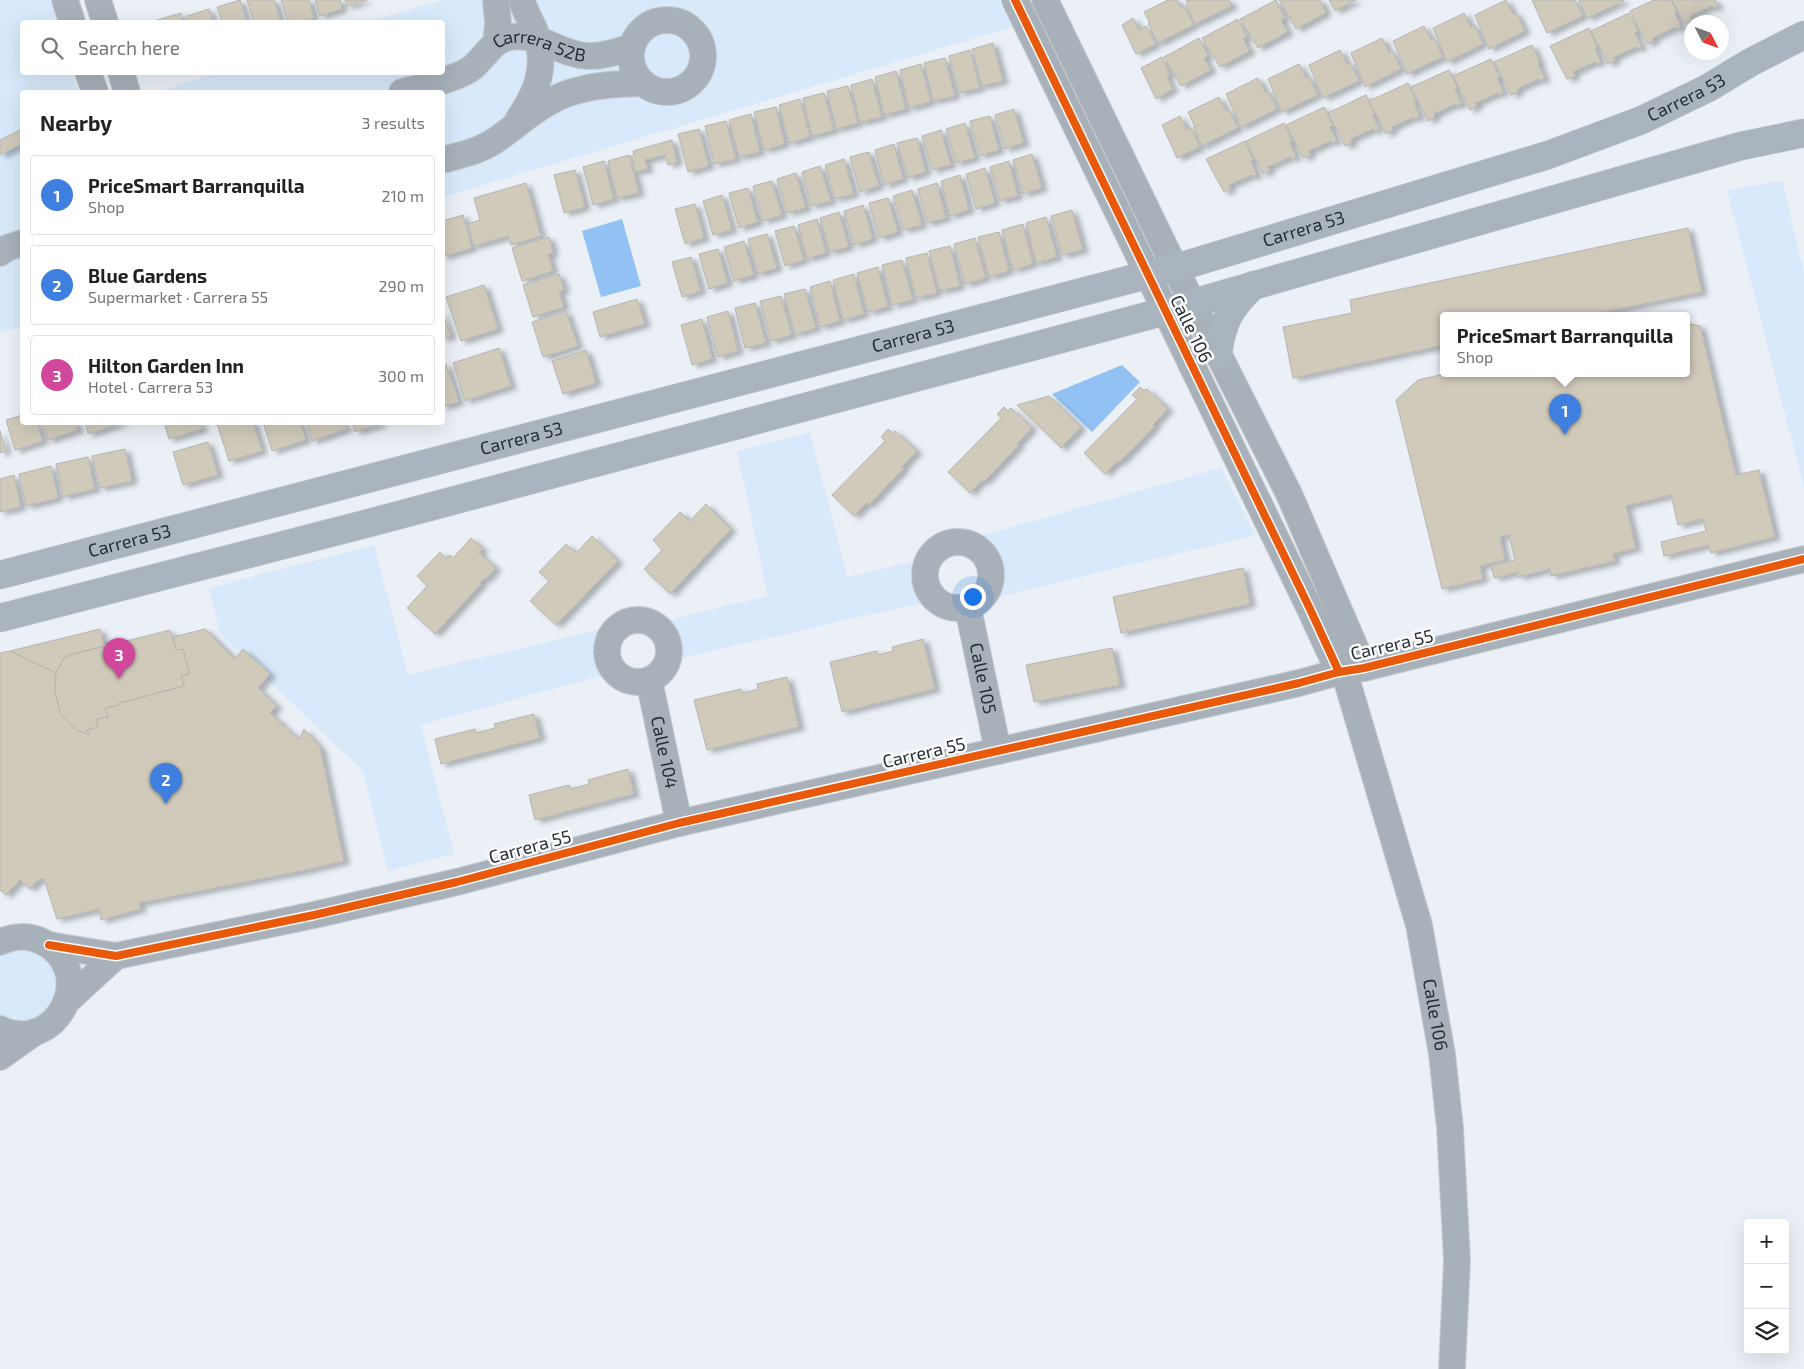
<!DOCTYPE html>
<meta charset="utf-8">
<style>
:root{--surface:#fff;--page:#f2f2f2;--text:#222;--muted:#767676;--line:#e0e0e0;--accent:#db2777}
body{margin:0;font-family:"Exo 2",sans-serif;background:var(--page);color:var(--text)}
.controls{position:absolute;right:15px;bottom:15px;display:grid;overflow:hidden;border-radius:5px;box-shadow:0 5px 20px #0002}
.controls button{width:45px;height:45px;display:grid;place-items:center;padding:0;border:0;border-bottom:1px solid var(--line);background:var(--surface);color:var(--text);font:25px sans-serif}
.compass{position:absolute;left:1684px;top:15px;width:45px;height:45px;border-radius:50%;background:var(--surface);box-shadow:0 5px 20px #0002;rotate:132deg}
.you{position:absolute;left:972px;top:596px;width:18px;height:18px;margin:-12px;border:4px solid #fff;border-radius:50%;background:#1a73e8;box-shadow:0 0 0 8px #1a73e833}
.badge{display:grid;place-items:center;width:32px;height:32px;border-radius:50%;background:var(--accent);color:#fff;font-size:16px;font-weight:700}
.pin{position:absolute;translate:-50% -41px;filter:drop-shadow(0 1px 2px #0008)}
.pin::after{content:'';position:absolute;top:26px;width:18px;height:15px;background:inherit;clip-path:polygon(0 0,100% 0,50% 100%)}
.popup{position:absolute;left:1440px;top:312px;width:250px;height:65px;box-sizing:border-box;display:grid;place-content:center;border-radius:5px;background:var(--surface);filter:drop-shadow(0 1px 4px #0005);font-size:16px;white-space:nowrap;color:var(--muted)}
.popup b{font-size:19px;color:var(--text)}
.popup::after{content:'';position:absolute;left:50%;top:100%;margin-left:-10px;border:10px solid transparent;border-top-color:var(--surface)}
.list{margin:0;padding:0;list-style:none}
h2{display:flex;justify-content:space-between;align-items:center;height:65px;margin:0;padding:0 20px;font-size:21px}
h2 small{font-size:16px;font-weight:400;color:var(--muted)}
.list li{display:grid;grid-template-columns:32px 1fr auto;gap:15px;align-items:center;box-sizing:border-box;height:80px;margin:0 10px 10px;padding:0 10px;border:1px solid var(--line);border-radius:5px}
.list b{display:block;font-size:19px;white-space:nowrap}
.list p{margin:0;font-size:16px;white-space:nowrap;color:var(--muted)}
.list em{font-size:16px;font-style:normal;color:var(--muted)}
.icon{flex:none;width:28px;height:28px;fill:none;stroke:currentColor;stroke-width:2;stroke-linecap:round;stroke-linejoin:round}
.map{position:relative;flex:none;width:1804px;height:1369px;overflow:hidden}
.search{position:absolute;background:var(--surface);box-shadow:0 5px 20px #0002;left:20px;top:20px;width:425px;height:55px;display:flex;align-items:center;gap:12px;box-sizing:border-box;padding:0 18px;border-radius:5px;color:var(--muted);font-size:19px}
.panel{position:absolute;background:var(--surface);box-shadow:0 5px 20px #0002;left:20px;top:90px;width:425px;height:335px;border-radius:5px}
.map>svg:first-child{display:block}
</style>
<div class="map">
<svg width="1804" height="1369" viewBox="0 0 1804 1369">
<defs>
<filter id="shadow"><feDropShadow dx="5.5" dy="3" stdDeviation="2.5" flood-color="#0004"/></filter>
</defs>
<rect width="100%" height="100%" fill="#eaf0f6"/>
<!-- green -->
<g fill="#d7e9fa">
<polygon points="0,0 50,0 57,22 22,22 22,72 72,73 78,92 22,92 22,326 0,333"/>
<polygon points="441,0 1002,0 1016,26 443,197 442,92 158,92 216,73 442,72 442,22 369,22"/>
<polygon points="1782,181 1804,273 1804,487 1727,190"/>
<path d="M810,432L847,577L917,561C915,580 914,586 925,602L681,658L680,639L669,620L768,596L737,451Z"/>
<path d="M1221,468L1255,535L997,597C1010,568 1002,558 983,535Z"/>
<path d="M374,545L408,675L602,629C597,645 599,659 607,674L421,725L454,854L388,871L363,771L220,634L209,588Z"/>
<path d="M33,949L54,967L57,994C53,1000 48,1012 41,1016C30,1025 11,1023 0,1015V955L5,951Z"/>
</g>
<!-- water -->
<g fill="#91c2f3">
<polygon points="622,219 641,286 601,297 582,231"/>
<polygon points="1122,365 1140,382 1092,432 1052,394"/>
</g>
<!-- building -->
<g fill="#d0cabb" stroke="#b5b5b3" filter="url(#shadow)">
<polygon points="240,0 247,22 222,22 217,7"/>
<polygon points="247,0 274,0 281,22 254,22"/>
<polygon points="281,0 309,0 314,18 299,22 288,22"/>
<polygon points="315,0 340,0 342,9 320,16"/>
<polygon points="345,0 367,0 347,6"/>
<polygon points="1168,0 1177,0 1181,8 1184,6 1194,25 1158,43 1148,24 1150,23 1144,12"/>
<polygon points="1186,0 1229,0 1232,6 1195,24 1186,5 1188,4"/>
<polygon points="1276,0 1285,18 1281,20 1288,32 1258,48 1240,19"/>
<polygon points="1279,0 1320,0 1326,13 1296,29"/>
<polygon points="1329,0 1356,0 1335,11"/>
<polygon points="1506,0 1513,14 1516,13 1525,31 1489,49 1475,15"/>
<polygon points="1532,0 1575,0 1583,16 1547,33"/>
<polygon points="1579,0 1623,0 1624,1 1587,18"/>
<polygon points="1654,0 1671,0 1677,12 1675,13 1681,27 1676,29 1675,27 1653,38 1654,41 1647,44 1630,11"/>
<polygon points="1672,0 1715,0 1718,6 1713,8 1712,6 1690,16 1691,20 1684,23"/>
<polygon points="209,9 213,22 189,22 187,16"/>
<polygon points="181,13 183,22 150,22"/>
<polygon points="1464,13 1471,27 1475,25 1483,44 1447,62 1433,28"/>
<polygon points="1629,13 1638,31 1635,33 1642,47 1637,49 1636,47 1614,57 1615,60 1608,64 1591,31"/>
<polygon points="1133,18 1139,30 1146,26 1156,44 1136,54 1122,25"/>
<polygon points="1238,19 1247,37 1243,39 1250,51 1220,67 1202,38"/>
<polygon points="1424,26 1431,40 1434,38 1443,57 1407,74 1393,41"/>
<polygon points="1589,28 1597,47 1595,48 1601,62 1596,64 1595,62 1573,72 1575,76 1567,79 1550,46"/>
<polygon points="1199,38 1208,56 1204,58 1211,70 1181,86 1164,57"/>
<polygon points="1382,38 1389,52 1392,51 1401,69 1365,87 1351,53"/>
<polygon points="993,43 1003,81 982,86 972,49"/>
<polygon points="1532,45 1540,63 1538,64 1545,78 1540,81 1539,79 1517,89 1518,92 1511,95 1494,62"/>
<polygon points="970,50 980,88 959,93 949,56"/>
<polygon points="1340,50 1347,64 1350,62 1359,81 1323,98 1309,65"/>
<polygon points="1162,57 1170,75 1167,77 1173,89 1156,99 1141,68"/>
<polygon points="945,58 955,96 933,101 924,63"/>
<polygon points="1491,59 1500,77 1497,78 1504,93 1499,94 1498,93 1476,103 1477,106 1470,110 1453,76"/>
<polygon points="921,64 931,102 909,108 900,70"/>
<polygon points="1299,64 1306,78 1309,76 1318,95 1282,112 1268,79"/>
<polygon points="1449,70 1458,88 1455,89 1462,104 1457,106 1456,104 1434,114 1435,117 1428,121 1411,87"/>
<polygon points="896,71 906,109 884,115 875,77"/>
<polygon points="1258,78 1265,92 1268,91 1277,109 1241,127 1226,94"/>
<polygon points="872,79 882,117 860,122 851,85"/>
<polygon points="1408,83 1416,101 1414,102 1420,117 1415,119 1414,117 1392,127 1393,130 1386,134 1369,101"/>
<polygon points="848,86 858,123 836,129 827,91"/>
<polygon points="824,93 834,130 812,136 803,98"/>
<polygon points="1366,95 1375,114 1372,115 1379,129 1374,131 1373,129 1351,139 1352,143 1345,146 1328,113"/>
<polygon points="1219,97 1226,111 1229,110 1238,128 1202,146 1193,127 1195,127 1188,112"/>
<polygon points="800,99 810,137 789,143 779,105"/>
<polygon points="776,107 785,144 764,150 754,112"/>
<polygon points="1324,107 1333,126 1330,127 1337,141 1332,143 1331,141 1309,151 1310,155 1303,158 1286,125"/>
<polygon points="1014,109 1024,143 1005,149 995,115"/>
<polygon points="751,114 760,152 739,157 729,120"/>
<polygon points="990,116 999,150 980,156 970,121"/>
<polygon points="1180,116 1187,130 1191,128 1200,147 1177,158 1162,125"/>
<polygon points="726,121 736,159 714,164 705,126"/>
<polygon points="965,123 975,158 956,163 946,129"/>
<polygon points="1284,123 1292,141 1290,142 1296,157 1292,159 1291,157 1268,167 1270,170 1263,174 1246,141"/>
<polygon points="22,129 22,144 0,155 0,140"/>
<polygon points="699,129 709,166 688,172 678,134"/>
<polygon points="941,130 951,165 932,170 922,136"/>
<polygon points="917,138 926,172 908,178 897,143"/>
<polygon points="672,140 677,162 668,165 665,155 645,160 648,169 635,172 631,156 634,155 633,151"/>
<polygon points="1245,141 1253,160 1251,161 1257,175 1252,177 1252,175 1229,185 1231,189 1224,192 1206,159"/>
<polygon points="894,144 903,179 884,185 875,150"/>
<polygon points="869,152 879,186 860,192 850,157"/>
<polygon points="1032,154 1042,188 1023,194 1013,160"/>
<polygon points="629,155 639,193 617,198 608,161"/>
<polygon points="844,159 854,194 835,199 825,165"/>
<polygon points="604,161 614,199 593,205 583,167"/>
<polygon points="1009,161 1018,196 1000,201 990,167"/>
<polygon points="820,166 831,201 811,206 802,172"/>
<polygon points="985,168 995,203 976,209 966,174"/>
<polygon points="575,170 585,207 564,213 554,175"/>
<polygon points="796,173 806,208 787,213 777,179"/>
<polygon points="960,175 969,210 950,216 941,181"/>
<polygon points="772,181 782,215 763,221 753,186"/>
<polygon points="526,183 541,236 511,245 508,236 474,246 468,224 480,220 474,198"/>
<polygon points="937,183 946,218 927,223 918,189"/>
<polygon points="748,188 758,222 739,228 729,193"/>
<polygon points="912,190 922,225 903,230 893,196"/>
<polygon points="722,195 732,230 713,235 703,201"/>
<polygon points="888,198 898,232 879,238 869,203"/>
<polygon points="695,204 704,238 685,244 675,209"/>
<polygon points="863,205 873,239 854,245 844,211"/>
<polygon points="1072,210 1083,250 1062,255 1051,216"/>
<polygon points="839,212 849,247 830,252 820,218"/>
<polygon points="463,215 472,248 442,257 442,221"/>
<polygon points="1046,217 1057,257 1036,263 1026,223"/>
<polygon points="817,219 826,253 807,259 798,225"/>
<polygon points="1023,224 1033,264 1013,270 1002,230"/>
<polygon points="794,226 804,260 785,266 775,231"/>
<polygon points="1688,228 1702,292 1586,316 1444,316 1444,345 1293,378 1283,327 1352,313 1350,300"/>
<polygon points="999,232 1009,271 989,277 978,237"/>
<polygon points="767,234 777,268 758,274 748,239"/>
<polygon points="549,237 553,253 548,254 553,271 522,281 512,248"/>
<polygon points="975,238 986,278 965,284 954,244"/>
<polygon points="744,241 754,275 734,281 724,247"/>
<polygon points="950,246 960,286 940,291 929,251"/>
<polygon points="718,249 728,283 709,289 699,254"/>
<polygon points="927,253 937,293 916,298 906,258"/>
<polygon points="691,257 701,291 682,297 672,262"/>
<polygon points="902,260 913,300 892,305 882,265"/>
<polygon points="878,267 888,307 868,312 857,273"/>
<polygon points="559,274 564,290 559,292 564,307 533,317 523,285"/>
<polygon points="854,274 864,314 843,320 833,280"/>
<polygon points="830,281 840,321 820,327 810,287"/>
<polygon points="484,285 498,329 461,341 446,297"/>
<polygon points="805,289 816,328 795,334 784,294"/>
<polygon points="781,296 792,335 771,341 760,301"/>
<polygon points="637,299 645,324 600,337 593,312"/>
<polygon points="755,303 766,343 745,348 735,308"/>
<polygon points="442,311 451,336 442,339"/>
<polygon points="566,311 578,346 543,357 532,322"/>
<polygon points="728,311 738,351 718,357 707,317"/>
<polygon points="702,319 712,359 692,365 681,325"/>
<polygon points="1686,323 1700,326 1736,475 1759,470 1775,537 1711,553 1709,545 1664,556 1661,542 1706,531 1703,519 1678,525 1671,495 1626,506 1636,548 1613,554 1615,561 1551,576 1550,569 1518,577 1518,572 1494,578 1491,566 1515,560 1509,535 1500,537 1505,560 1480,566 1483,579 1442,589 1396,400 1418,380 1444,374 1686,374"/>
<polygon points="499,348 511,386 465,401 453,363"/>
<polygon points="586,350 596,383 563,394 552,361"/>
<polygon points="446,364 459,402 442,407 442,365"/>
<polygon points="1140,387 1144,391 1147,389 1168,409 1153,425 1155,426 1120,462 1118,461 1105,474 1084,453 1137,399 1132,395"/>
<polygon points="1049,396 1081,427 1061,448 1017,405"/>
<polygon points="1004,407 1008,411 1011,408 1032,428 1017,444 1019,445 984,482 982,480 970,493 948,472 1001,418 997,414"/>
<polygon points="22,415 22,422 37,422 43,441 15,450 6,420"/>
<polygon points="42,422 76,422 78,430 48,440"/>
<polygon points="85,422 122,422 122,423 88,434"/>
<polygon points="164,422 200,422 202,429 169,439"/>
<polygon points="222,422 253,422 262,451 229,461 217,424"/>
<polygon points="263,422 300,422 306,440 272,451"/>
<polygon points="306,422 344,422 347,429 312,441"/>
<polygon points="352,422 380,422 381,424 355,432"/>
<polygon points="888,429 893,433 895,431 917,451 902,467 904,468 869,505 867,503 854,516 832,495 885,441 881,437"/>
<polygon points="0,431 6,451 0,453"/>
<polygon points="208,442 218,475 183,485 173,452"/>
<polygon points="125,449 132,481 100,488 92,456"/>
<polygon points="88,457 95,489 63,497 56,464"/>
<polygon points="51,466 58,498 26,506 19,474"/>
<polygon points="14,475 21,507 0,512 0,479"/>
<polygon points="706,504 731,529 670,594 644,569 662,550 653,540 680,512 690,521"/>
<polygon points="592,536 618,561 556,625 530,601 549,581 539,572 566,544 576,553"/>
<polygon points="471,538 483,549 479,553 496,568 485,580 484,578 480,583 481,584 435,634 407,608 427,586 417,576 440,552 446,559 450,555 453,558"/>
<polygon points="1243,568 1250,604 1121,633 1113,597"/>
<polygon points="100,629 104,646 70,655 64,658 56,673 10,651"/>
<polygon points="205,629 235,659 243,649 270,674 258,688 277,706 270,713 299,740 304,729 320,747 344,861 302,871 139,903 141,909 101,920 99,909 57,919 44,879 38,880 30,889 20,880 6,895 0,890 0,653 10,651 56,673 55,692 61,714 77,730 89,735 87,730 98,727 96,719 108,717 105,708 119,705 119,703 184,686 181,676 189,674 183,649 176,650 173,637"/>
<polygon points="170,630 176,650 183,649 189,674 181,676 184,686 119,703 119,705 105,708 108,717 96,719 98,727 87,730 89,735 77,730 69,723 61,714 55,692 56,673 64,658 70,655"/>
<polygon points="923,639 935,689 842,712 830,662 877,651 878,655 893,651 892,647"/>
<polygon points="1112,648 1120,685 1034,702 1026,665"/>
<polygon points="787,677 799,727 707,750 694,700 741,689 743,693 758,689 757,684"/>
<polygon points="534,714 540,738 441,764 435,739 475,729 476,733 495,728 494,724"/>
<polygon points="628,769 634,794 535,820 529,795 569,785 571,789 589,784 588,780"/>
</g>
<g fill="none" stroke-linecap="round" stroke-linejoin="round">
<defs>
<g id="minor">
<polyline points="65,0 72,22"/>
<polyline points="98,0 105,22"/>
<polyline points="496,0 498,23 496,43"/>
<polyline points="1015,0 1310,609 1339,672"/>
<polyline points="1045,0 1175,268 1289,494 1364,668"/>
<circle cx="667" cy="56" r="36"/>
<polyline points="88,72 95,92"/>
<polyline points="121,72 127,92"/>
<path id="s1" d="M402,92C421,87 459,79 473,67C486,56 493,39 511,37C541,33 560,55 588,56C603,57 618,51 632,47"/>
<path d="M518,120C535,94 546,72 538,40C535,26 525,14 522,0"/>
<path d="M442,160C461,155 480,151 496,140C519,124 540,104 566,94C591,85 616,84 642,83"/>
<polyline points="0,253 7,248 22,243"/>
<circle cx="958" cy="575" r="33"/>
<path id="s2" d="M968,608L998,751"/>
<circle cx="638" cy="651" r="31"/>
<path id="s3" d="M1344,671L1419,925L1442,1054L1450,1128L1457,1260L1452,1369"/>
<path id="s4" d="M649,680L679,823"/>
<path d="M0,942C13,936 28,935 41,941C100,969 58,1056 0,1029"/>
<polyline points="49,945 116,956 314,915 457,882 679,823 1299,683 1339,672 1364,668 1804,559"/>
<polyline points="67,1001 116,956"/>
<polyline points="0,1057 35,1032"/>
</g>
<g id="major">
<path d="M1218,354C1222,322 1230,307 1254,285"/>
<path id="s5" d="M0,575L1189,264L1548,155L1642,120L1708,88L1751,62L1804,35"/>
<polyline points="0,618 369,523 1151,315 1741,146 1804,133"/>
</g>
</defs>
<!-- minor casing -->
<use href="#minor" stroke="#c8cdd2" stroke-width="28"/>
<!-- major casing -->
<use href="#major" stroke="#c8cdd2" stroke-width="29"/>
<!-- minor -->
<use href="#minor" stroke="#a8b1ba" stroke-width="26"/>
<!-- major -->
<use href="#major" stroke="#a9b4be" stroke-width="28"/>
<defs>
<g id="cycleway">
<polyline points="1015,0 1310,609 1339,672"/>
<polyline points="49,945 116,956 314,915 457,882 679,823 1299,683 1339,672 1364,668 1804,559"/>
</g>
</defs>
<!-- cycleway casing -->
<use href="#cycleway" stroke="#fbfbfb" stroke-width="11"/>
<!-- cycleway -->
<use href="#cycleway" stroke="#e8590c" stroke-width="8"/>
</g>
<g text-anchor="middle" stroke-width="5" stroke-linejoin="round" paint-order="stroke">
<!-- street labels -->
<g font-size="18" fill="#262d34" stroke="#fbfbfb">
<text dy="6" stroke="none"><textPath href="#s1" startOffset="155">Carrera 52B</textPath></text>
<text dy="6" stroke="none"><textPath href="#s5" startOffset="1754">Carrera 53</textPath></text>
<text dy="6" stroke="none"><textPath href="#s5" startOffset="1349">Carrera 53</textPath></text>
<text transform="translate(1191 329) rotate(64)" y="6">Calle 106</text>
<text dy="6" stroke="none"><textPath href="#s5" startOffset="944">Carrera 53</textPath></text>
<text dy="6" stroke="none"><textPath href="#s5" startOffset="539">Carrera 53</textPath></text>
<text dy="6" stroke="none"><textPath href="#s5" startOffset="134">Carrera 53</textPath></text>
<text transform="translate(1392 645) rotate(-13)" y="6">Carrera 55</text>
<text dy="6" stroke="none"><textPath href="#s2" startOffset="72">Calle 105</textPath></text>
<text dy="6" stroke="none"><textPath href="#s4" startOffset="74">Calle 104</textPath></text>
<text transform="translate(924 753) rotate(-13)" y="6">Carrera 55</text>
<text transform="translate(530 847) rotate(-15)" y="6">Carrera 55</text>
<text dy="6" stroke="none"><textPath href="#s3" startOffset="356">Calle 106</textPath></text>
</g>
</g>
</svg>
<div class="controls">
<button>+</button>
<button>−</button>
<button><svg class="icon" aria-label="layers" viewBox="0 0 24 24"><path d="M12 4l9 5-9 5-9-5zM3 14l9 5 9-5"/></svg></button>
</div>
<svg class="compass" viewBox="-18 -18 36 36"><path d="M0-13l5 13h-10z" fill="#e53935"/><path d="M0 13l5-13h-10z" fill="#767676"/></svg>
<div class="you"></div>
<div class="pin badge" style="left:1565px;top:435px;background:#3f7fe0">1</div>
<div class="popup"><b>PriceSmart Barranquilla</b>Shop</div>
<div class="pin badge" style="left:166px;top:804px;background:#3f7fe0">2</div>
<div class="pin badge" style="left:119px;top:679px;background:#d1479c">3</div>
<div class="search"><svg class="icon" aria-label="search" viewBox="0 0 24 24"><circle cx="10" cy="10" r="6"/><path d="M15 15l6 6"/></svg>Search here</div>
<section class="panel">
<h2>Nearby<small>3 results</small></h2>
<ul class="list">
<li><span class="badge" style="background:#3f7fe0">1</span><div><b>PriceSmart Barranquilla</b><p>Shop</p></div><em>210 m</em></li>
<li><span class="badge" style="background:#3f7fe0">2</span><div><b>Blue Gardens</b><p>Supermarket · Carrera 55</p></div><em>290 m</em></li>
<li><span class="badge" style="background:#d1479c">3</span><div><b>Hilton Garden Inn</b><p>Hotel · Carrera 53</p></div><em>300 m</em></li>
</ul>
</section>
</div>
